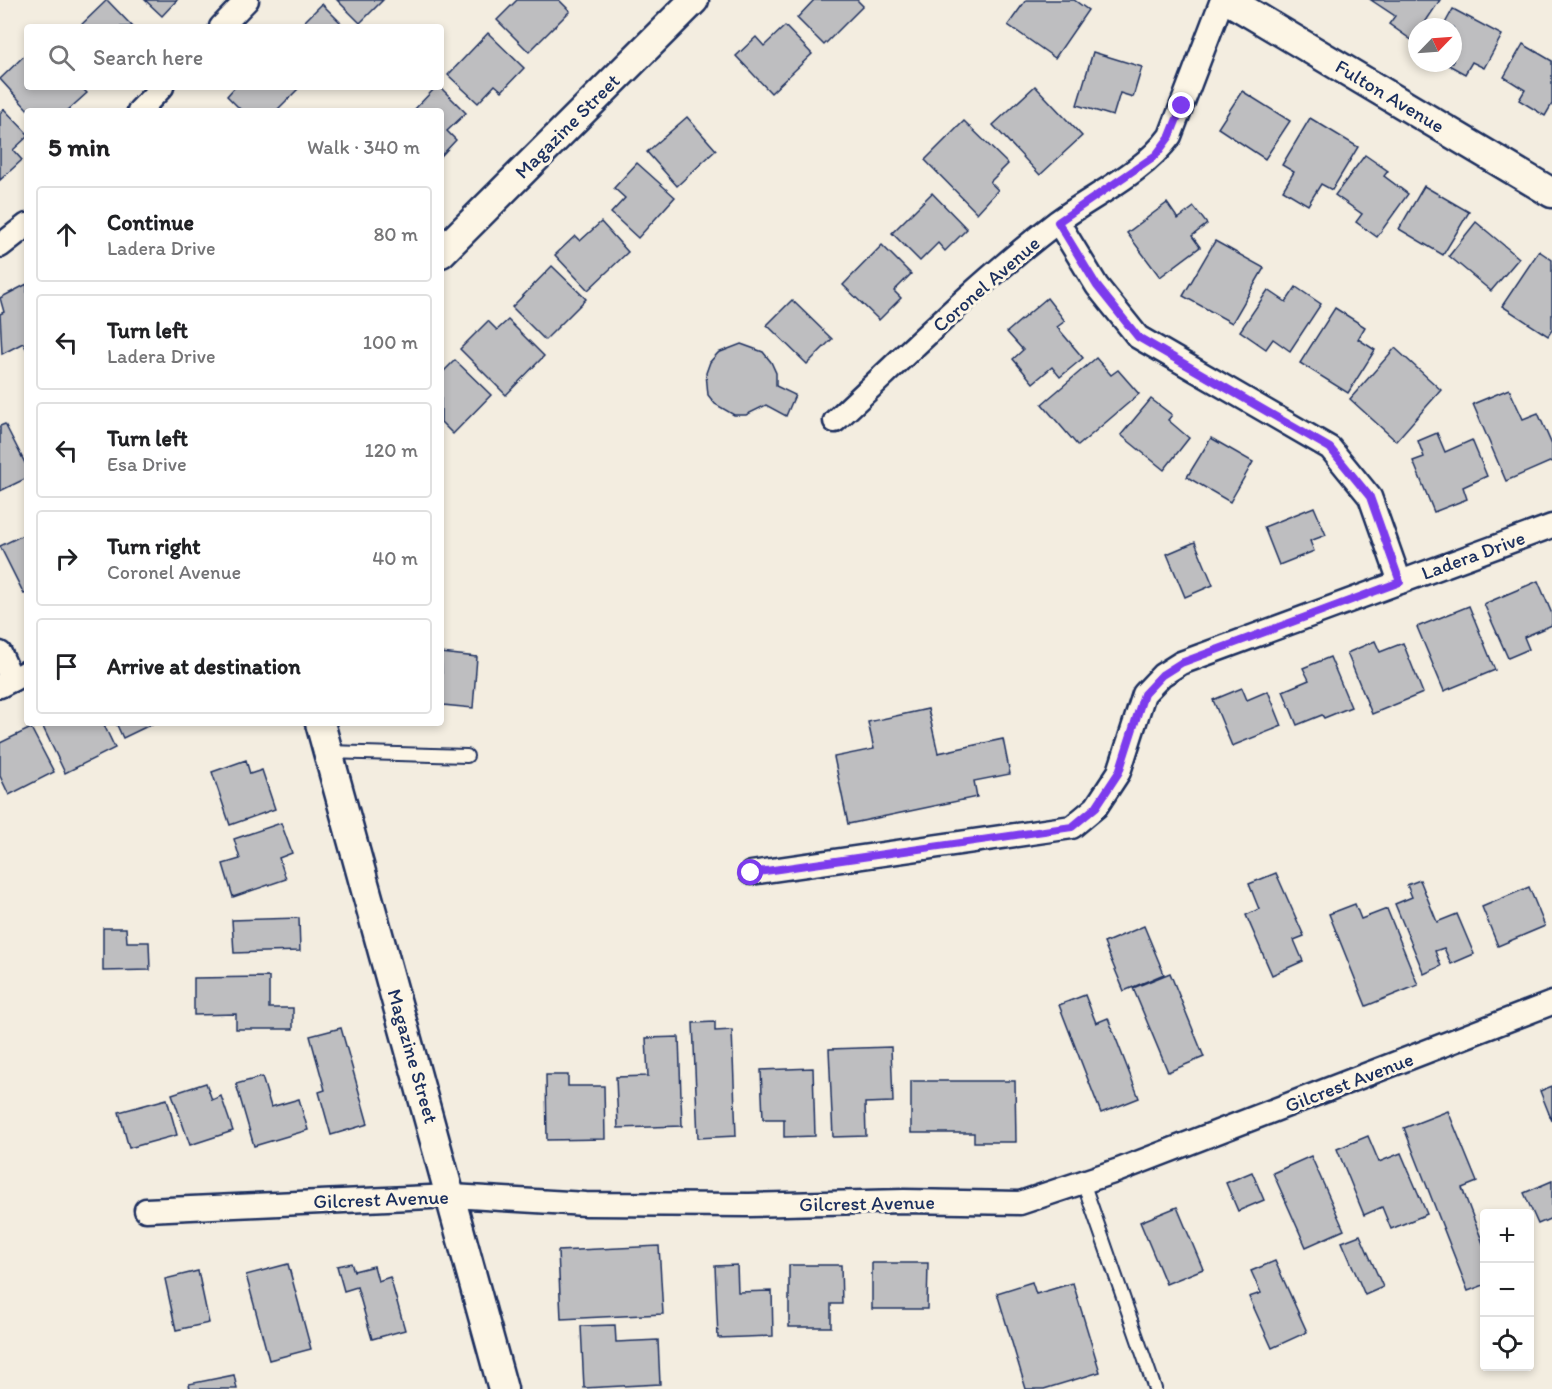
<!DOCTYPE html>
<meta charset="utf-8">
<style>
:root{--surface:#fff;--page:#f2f2f2;--text:#202124;--muted:#757577;--line:#e0e0e0}
body{margin:0;font-family:Itim,sans-serif;background:var(--page);color:var(--text)}
.controls{position:absolute;right:18px;bottom:18px;display:grid;overflow:hidden;border-radius:6px;box-shadow:0 3px 9px #0003}
.controls button{width:54px;height:54px;display:grid;place-items:center;padding:0;border:0;border-bottom:2px solid var(--line);background:var(--surface);color:var(--text);font:30px sans-serif}
.compass{position:absolute;left:1408px;top:18px;width:54px;height:54px;border-radius:50%;background:var(--surface);box-shadow:0 3px 9px #0003;rotate:65deg}
.stop{position:absolute;width:18px;height:18px;margin:-14px;border:4px solid #7c3aed;border-radius:50%;background:#fff}
.stop.end{background:#7c3aed;border-color:#fff;box-shadow:0 2px 6px #0008}
.list{margin:0;padding:0;list-style:none}
h2{display:flex;justify-content:space-between;align-items:center;height:78px;margin:0;padding:0 24px;font-size:26px}
h2 small{font-size:20px;font-weight:400;color:var(--muted)}
.list li{display:grid;grid-template-columns:39px 1fr auto;gap:18px;align-items:center;box-sizing:border-box;height:96px;margin:0 12px 12px;padding:0 12px;border:2px solid var(--line);border-radius:6px}
.list b{display:block;font-size:22px;white-space:nowrap}
.list p{margin:0;font-size:20px;white-space:nowrap;color:var(--muted)}
.list em{font-size:20px;font-style:normal;color:var(--muted)}
.icon{flex:none;width:33px;height:33px;fill:none;stroke:currentColor;stroke-width:2;stroke-linecap:round;stroke-linejoin:round}
.map{position:relative;flex:none;width:1552px;height:1389px;overflow:hidden}
.search{position:absolute;background:var(--surface);box-shadow:0 3px 9px #0003;left:24px;top:24px;width:420px;height:66px;display:flex;align-items:center;gap:15px;box-sizing:border-box;padding:0 21px;border-radius:6px;color:var(--muted);font-size:22px}
.panel{position:absolute;background:var(--surface);box-shadow:0 3px 9px #0003;left:24px;top:108px;width:420px;height:618px;border-radius:6px}
.map>svg:first-child{display:block}
</style>
<div class="map">
<svg width="1552" height="1389" viewBox="0 0 1552 1389">
<rect width="100%" height="100%" fill="#f3ede0"/>
<filter id="ink" filterUnits="userSpaceOnUse"><feTurbulence type="fractalNoise" baseFrequency=".0167" numOctaves="2"/><feDisplacementMap in="SourceGraphic" scale="12" xChannelSelector="R" yChannelSelector="G"/><feConvolveMatrix kernelMatrix="1 2 1 2 8 2 1 2 1" color-interpolation-filters="sRGB"/></filter>
<g filter="url(#ink)">
<!-- building -->
<g fill="#bebec0" stroke="#1b2f5e" stroke-width="1.5">
<polygon points="107,0 133,27 79,27"/>
<polygon points="145,0 177,0 162,16"/>
<polygon points="337,0 383,0 360,23"/>
<polygon points="517,0 559,0 570,11 529,52 497,20"/>
<polygon points="814,0 857,0 863,6 824,45 797,18"/>
<polygon points="1026,0 1074,0 1088,10 1055,58 1008,25"/>
<polygon points="1371,0 1440,0 1422,27 1417,27 1417,35 1413,41 1389,24 1395,16"/>
<polygon points="322,4 345,27 299,27"/>
<polygon points="1453,9 1502,35 1484,68 1472,62 1465,74 1445,63 1453,63 1453,27 1443,27"/>
<polygon points="785,26 812,54 771,93 736,56 756,37 764,46"/>
<polygon points="488,33 524,68 502,91 495,85 478,103 448,75"/>
<polygon points="1523,44 1552,61 1552,104 1545,116 1519,100 1525,90 1504,77"/>
<polygon points="1093,52 1142,67 1133,97 1120,93 1113,116 1077,105"/>
<polygon points="27,53 27,87 81,87 87,93 67,111 29,111 0,79"/>
<polygon points="1035,86 1082,136 1040,175 993,125"/>
<polygon points="235,87 298,87 299,88 276,111 242,111 227,96"/>
<polygon points="436,87 440,87 466,113 447,131 456,140 441,156 441,111 413,111"/>
<polygon points="1242,91 1290,121 1265,159 1218,128"/>
<polygon points="4,109 27,133 27,137 13,150 22,160 0,180 0,113"/>
<polygon points="687,117 716,150 677,186 647,152"/>
<polygon points="1310,118 1358,147 1332,190 1321,184 1308,205 1283,190 1294,172 1282,165"/>
<polygon points="964,121 1008,164 990,182 998,190 977,213 925,160"/>
<polygon points="1365,155 1388,171 1384,176 1408,194 1377,237 1356,222 1362,214 1335,195"/>
<polygon points="637,163 675,197 638,238 611,213 625,198 614,188"/>
<polygon points="1424,186 1469,212 1443,255 1399,229"/>
<polygon points="932,193 967,229 945,251 938,243 920,261 892,233"/>
<polygon points="1167,203 1178,219 1194,207 1207,224 1192,236 1200,247 1160,277 1127,233"/>
<polygon points="601,222 628,252 588,290 555,255 575,236 580,241"/>
<polygon points="1476,222 1519,258 1491,291 1449,256"/>
<polygon points="1215,241 1264,268 1232,323 1183,296"/>
<polygon points="882,245 911,274 894,291 901,298 879,320 843,285"/>
<polygon points="1539,251 1552,260 1552,330 1548,336 1502,306"/>
<polygon points="552,266 586,299 545,340 512,307"/>
<polygon points="27,284 27,350 23,343 2,354 0,314 4,312 0,298"/>
<polygon points="1296,287 1321,304 1290,351 1273,339 1266,349 1240,331 1268,290 1286,302"/>
<polygon points="1047,298 1065,321 1057,327 1083,358 1060,377 1052,367 1033,383 1013,359 1023,350 1007,332"/>
<polygon points="792,300 832,339 807,364 767,325"/>
<polygon points="1335,308 1365,327 1358,339 1375,350 1348,393 1300,363"/>
<polygon points="508,320 544,356 506,395 460,349 488,321 497,330"/>
<polygon points="741,344 763,352 771,362 776,373 776,386 795,395 786,416 766,405 746,415 734,415 715,404 708,395 706,373 710,362 718,353"/>
<polygon points="1395,348 1441,390 1396,441 1350,399"/>
<polygon points="1096,358 1111,375 1118,370 1139,394 1078,446 1042,404"/>
<polygon points="455,360 491,395 453,434 441,422 441,374"/>
<polygon points="1509,389 1523,419 1538,413 1552,445 1552,461 1506,481 1473,404"/>
<polygon points="1151,399 1172,415 1168,420 1189,438 1164,470 1121,435"/>
<polygon points="5,424 27,467 27,478 0,491 0,426"/>
<polygon points="1437,433 1445,452 1472,440 1487,476 1463,487 1467,499 1434,512 1413,461 1424,457 1418,441"/>
<polygon points="1211,438 1253,462 1230,502 1187,477"/>
<polygon points="1314,507 1326,535 1310,541 1314,551 1279,565 1264,527"/>
<polygon points="27,533 27,593 24,594 0,546"/>
<polygon points="1195,542 1213,585 1185,597 1167,554"/>
<polygon points="1538,581 1552,614 1552,625 1524,637 1529,649 1508,658 1484,604"/>
<polygon points="1469,606 1495,670 1444,691 1417,627"/>
<polygon points="1375,641 1380,652 1403,643 1423,693 1372,714 1347,653"/>
<polygon points="441,653 477,657 473,708 443,705"/>
<polygon points="1330,657 1351,707 1324,718 1322,715 1297,725 1283,691 1309,680 1303,668"/>
<polygon points="1242,688 1247,700 1268,691 1282,726 1232,746 1213,700"/>
<polygon points="928,709 938,753 1003,739 1010,774 974,781 977,797 848,824 834,757 874,749 868,722"/>
<polygon points="50,723 103,723 115,748 65,773 43,727"/>
<polygon points="116,723 154,723 123,738"/>
<polygon points="31,728 54,772 9,795 0,776 0,743"/>
<polygon points="246,760 250,774 262,770 275,809 230,825 212,772"/>
<polygon points="281,823 292,853 279,858 286,879 233,897 223,864 240,859 234,839"/>
<polygon points="1276,873 1304,936 1294,940 1303,961 1272,975 1246,915 1259,909 1249,884"/>
<polygon points="1420,880 1437,922 1457,914 1474,954 1451,964 1444,948 1435,951 1441,966 1424,974 1395,904 1412,897 1407,885"/>
<polygon points="1529,887 1545,926 1498,946 1482,907"/>
<polygon points="1355,904 1361,919 1387,909 1418,985 1366,1006 1329,914"/>
<polygon points="299,918 300,951 234,953 232,920"/>
<polygon points="1144,926 1164,974 1124,991 1104,943"/>
<polygon points="103,928 126,928 127,942 149,942 150,970 103,971"/>
<polygon points="1170,973 1204,1057 1168,1072 1133,988"/>
<polygon points="269,977 269,1008 293,1008 293,1029 236,1029 236,1014 194,1015 194,978"/>
<polygon points="1085,995 1096,1023 1108,1018 1139,1098 1101,1113 1059,1005"/>
<polygon points="715,1022 715,1031 732,1030 736,1136 698,1138 693,1023"/>
<polygon points="341,1028 368,1124 331,1135 319,1092 325,1090 310,1036"/>
<polygon points="679,1037 682,1126 618,1128 616,1077 648,1076 646,1038"/>
<polygon points="891,1047 893,1102 865,1103 866,1136 833,1137 829,1049"/>
<polygon points="813,1068 815,1136 784,1137 784,1119 763,1119 761,1070"/>
<polygon points="546,1075 568,1075 568,1086 604,1086 605,1139 547,1140"/>
<polygon points="262,1077 271,1107 299,1099 308,1130 254,1146 236,1084"/>
<polygon points="911,1081 1015,1081 1016,1142 974,1142 974,1133 911,1133"/>
<polygon points="206,1083 212,1100 221,1096 233,1131 190,1145 172,1094"/>
<polygon points="1552,1086 1552,1121 1540,1091"/>
<polygon points="167,1099 177,1135 129,1148 119,1112"/>
<polygon points="1448,1111 1477,1182 1462,1188 1484,1246 1484,1285 1468,1291 1404,1128"/>
<polygon points="1368,1136 1379,1162 1401,1153 1427,1214 1391,1229 1382,1207 1364,1215 1337,1149"/>
<polygon points="1311,1156 1344,1230 1306,1247 1273,1173"/>
<polygon points="1252,1172 1264,1200 1238,1211 1226,1183"/>
<polygon points="1552,1181 1552,1218 1538,1224 1524,1193"/>
<polygon points="1177,1207 1203,1269 1166,1284 1140,1222"/>
<polygon points="1360,1235 1383,1287 1365,1295 1342,1242"/>
<polygon points="659,1246 663,1314 561,1319 558,1251"/>
<polygon points="1275,1261 1307,1332 1272,1348 1249,1297 1261,1293 1251,1271"/>
<polygon points="351,1263 354,1271 374,1266 378,1281 390,1277 405,1330 372,1339 357,1287 344,1291 337,1266"/>
<polygon points="872,1263 928,1263 927,1309 872,1309"/>
<polygon points="288,1264 311,1349 269,1360 246,1275"/>
<polygon points="737,1265 738,1292 772,1291 773,1336 718,1338 715,1266"/>
<polygon points="789,1265 841,1265 842,1304 831,1304 831,1327 789,1327"/>
<polygon points="198,1271 209,1323 176,1330 165,1279"/>
<polygon points="1032,1282 1036,1294 1073,1283 1100,1372 1044,1389 1026,1389 997,1293"/>
<polygon points="615,1325 616,1342 658,1340 660,1384 584,1388 581,1326"/>
<polygon points="234,1375 237,1389 190,1389 189,1384"/>
</g>
<g fill="none" stroke-linecap="round" stroke-linejoin="round">
<defs>
<g id="service">
<polyline points="328,752 467,756"/>
<polyline points="1083,1182 1155,1389"/>
</g>
<g id="minor">
<polyline points="221,27 247,0"/>
<polyline points="139,111 162,87"/>
<polyline points="1058,222 1097,286 1138,337 1330,448 1370,497 1400,582"/>
<polyline points="0,246 27,225"/>
<path d="M835,421C908,353 979,282 1057,222C1095,194 1142,174 1170,136L1222,0"/>
<polyline points="0,653 12,680"/>
<polyline points="0,686 27,672"/>
<polyline points="751,873 1072,827 1096,807 1119,772 1144,694 1162,675 1181,663 1552,526"/>
<polyline points="146,1210 452,1196 586,1204 749,1205 904,1201 1020,1203 1119,1170 1552,1003"/>
</g>
<g id="tertiary">
<polyline points="1228,0 1552,193"/>
<polyline points="441,253 694,0"/>
<polyline points="320,723 503,1389"/>
</g>
</defs>
<!-- service casing -->
<use href="#service" stroke="#1b2f5e" stroke-width="16"/>
<!-- minor casing -->
<use href="#minor" stroke="#1b2f5e" stroke-width="27"/>
<!-- tertiary casing -->
<use href="#tertiary" stroke="#1b2f5e" stroke-width="33"/>
<!-- service -->
<use href="#service" stroke="#fcf5e5" stroke-width="12"/>
<!-- minor -->
<use href="#minor" stroke="#fcf5e5" stroke-width="22"/>
<!-- tertiary -->
<use href="#tertiary" stroke="#fcf5e5" stroke-width="28"/>
</g>
</g>
<g fill="none" stroke-linecap="round" stroke-linejoin="round" filter="url(#ink)">
<!-- route -->
<polyline stroke="#7c3aed" stroke-width="8" points="751,873 1072,827 1096,807 1119,772 1144,694 1162,675 1181,663 1400,582 1370,497 1330,448 1138,337 1097,286 1058,222 1156,155 1170,136 1182,106"/>
</g>
<g text-anchor="middle" stroke-width="6" stroke-linejoin="round" paint-order="stroke">
<!-- street labels -->
<g font-size="20" fill="#1b2f5e" stroke="#fcf5e5">
<text transform="translate(1390 96) rotate(31)" y="7">Fulton Avenue</text>
<text transform="translate(567 126) rotate(-45)" y="7">Magazine Street</text>
<text transform="translate(986 284) rotate(-41)" y="7">Coronel Avenue</text>
<text transform="translate(1473 555) rotate(-20)" y="7">Ladera Drive</text>
<text transform="translate(413 1056) rotate(74)" y="7">Magazine Street</text>
<text transform="translate(1349 1082) rotate(-21)" y="7">Gilcrest Avenue</text>
<text transform="translate(381 1199) rotate(-2)" y="7">Gilcrest Avenue</text>
<text transform="translate(867 1203) rotate(-1)" y="7">Gilcrest Avenue</text>
</g>
</g>
</svg>
<div class="controls">
<button>+</button>
<button>−</button>
<button><svg class="icon" aria-label="locate" viewBox="0 0 24 24"><circle cx="12" cy="12" r="6"/><path d="M12 2v4M12 18v4M2 12h4M18 12h4"/></svg></button>
</div>
<svg class="compass" viewBox="-18 -18 36 36"><path d="M0-13l5 13h-10z" fill="#e53935"/><path d="M0 13l5-13h-10z" fill="#757577"/></svg>
<div class="stop" style="left:751px;top:873px"></div>
<div class="stop end" style="left:1182px;top:106px"></div>
<div class="search"><svg class="icon" aria-label="search" viewBox="0 0 24 24"><circle cx="10" cy="10" r="6"/><path d="M15 15l6 6"/></svg>Search here</div>
<section class="panel">
<h2>5 min<small>Walk · 340 m</small></h2>
<ul class="list">
<li><svg class="icon" aria-label="ahead" viewBox="0 0 24 24"><path d="M12 20V5M6 11l6-6 6 6"/></svg><div><b>Continue</b><p>Ladera Drive</p></div><em>80 m</em></li>
<li><svg class="icon" aria-label="left" viewBox="0 0 24 24"><path d="M17 20v-9H6M10 6l-5 5 5 5"/></svg><div><b>Turn left</b><p>Ladera Drive</p></div><em>100 m</em></li>
<li><svg class="icon" aria-label="left" viewBox="0 0 24 24"><path d="M17 20v-9H6M10 6l-5 5 5 5"/></svg><div><b>Turn left</b><p>Esa Drive</p></div><em>120 m</em></li>
<li><svg class="icon" aria-label="right" viewBox="0 0 24 24"><path d="M7 20v-9h11M14 6l5 5-5 5"/></svg><div><b>Turn right</b><p>Coronel Avenue</p></div><em>40 m</em></li>
<li><svg class="icon" aria-label="arrive" viewBox="0 0 24 24"><path d="M6 21V4h12l-3 4 3 4H6"/></svg><div><b>Arrive at destination</b></div></li>
</ul>
</section>
</div>
